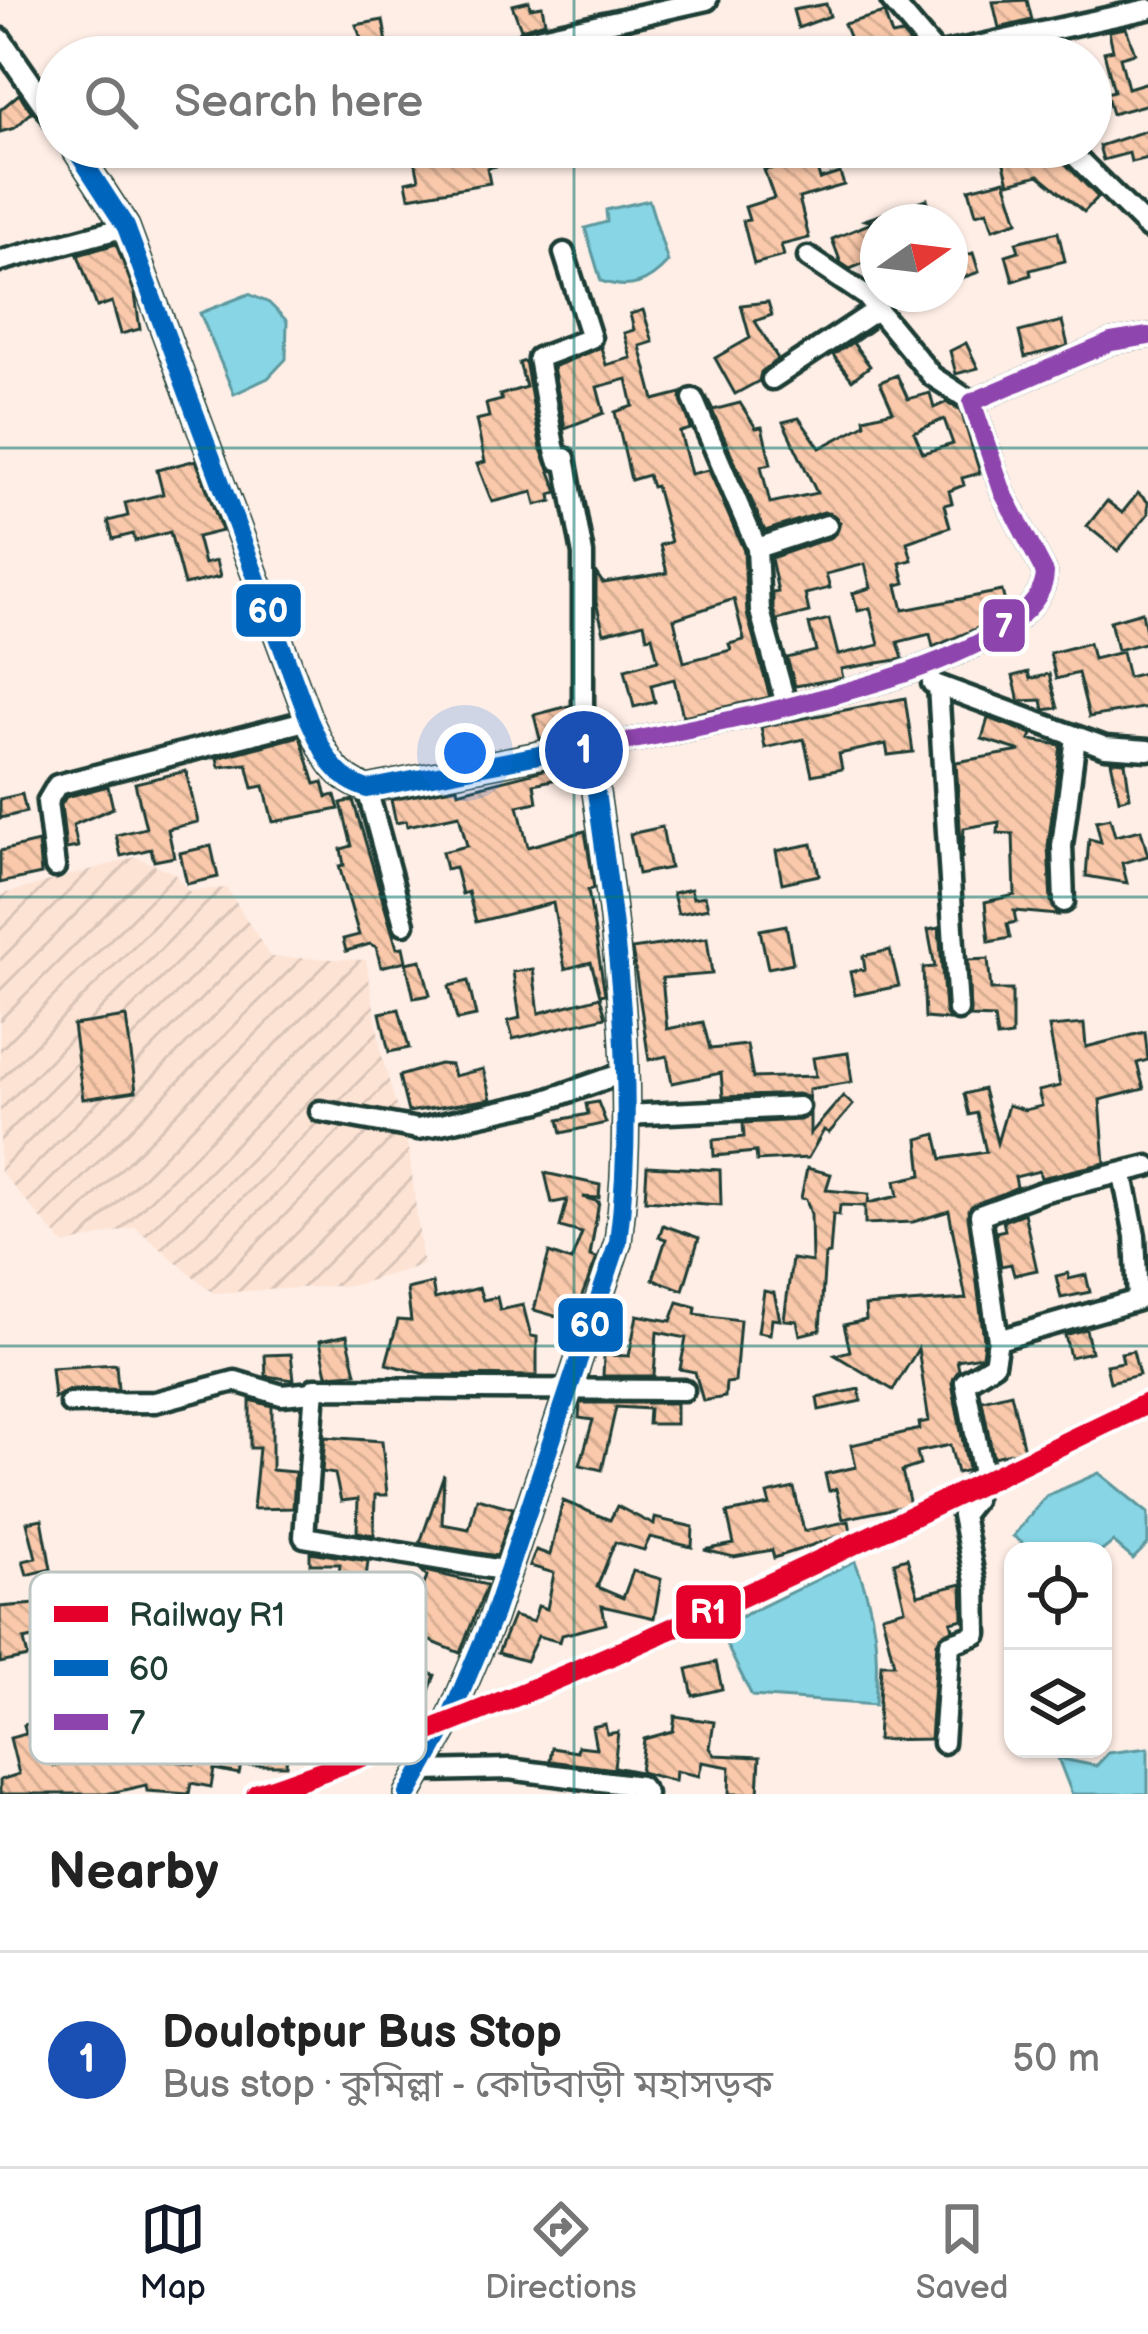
<!DOCTYPE html>
<meta charset="utf-8">
<style>
:root{--surface:#fff;--page:#f6f6f6;--text:#222;--muted:#767676;--line:#e0e0e0;--accent:#111827}
body{margin:0;font-family:"Balsamiq Sans","Noto Sans Bengali",sans-serif;background:var(--page);color:var(--text)}
.controls{position:absolute;right:36px;bottom:36px;display:grid;overflow:hidden;border-radius:24px;box-shadow:0 3px 9px #0004}
.controls button{width:108px;height:108px;display:grid;place-items:center;padding:0;border:0;border-bottom:3px solid var(--line);background:var(--surface);color:var(--text);font:60px sans-serif}
.compass{position:absolute;left:860px;top:204px;width:108px;height:108px;border-radius:50%;background:var(--surface);box-shadow:0 3px 9px #0004;rotate:76deg}
.you{position:absolute;left:465px;top:753px;width:42px;height:42px;margin:-30px;border:9px solid #fff;border-radius:50%;background:#1a73e8;box-shadow:0 0 0 18px #1a73e833}
.badge{display:grid;place-items:center;width:78px;height:78px;border-radius:50%;background:var(--accent);color:#fff;font-size:39px;font-weight:700}
.pin{position:absolute;translate:-50% -50%;border:6px solid #fff;box-shadow:0 3px 12px #0006}
.list{margin:0;padding:0;list-style:none}
h2{display:flex;justify-content:space-between;align-items:center;height:156px;margin:0;padding:0 48px;font-size:51px}
h2 small{font-size:39px;font-weight:400;color:var(--muted)}
.list li{display:grid;grid-template-columns:78px 1fr auto;gap:36px;align-items:center;box-sizing:border-box;height:216px;padding:0 48px;border-top:3px solid var(--line)}
.list b{display:block;font-size:45px;white-space:nowrap}
.list p{margin:0;font-size:39px;white-space:nowrap;color:var(--muted)}
.list em{font-size:39px;font-style:normal;color:var(--muted)}
.icon{flex:none;width:66px;height:66px;fill:none;stroke:currentColor;stroke-width:2;stroke-linecap:round;stroke-linejoin:round}
.map{position:relative;flex:none;width:1148px;height:1794px;overflow:hidden}
.search{position:absolute;background:var(--surface);box-shadow:0 3px 9px #0004;left:36px;right:36px;top:36px;height:132px;display:flex;align-items:center;gap:30px;box-sizing:border-box;padding:0 42px;border-radius:66px;color:var(--muted);font-size:45px}
.sheet{height:372px;background:var(--surface)}
nav{display:flex;justify-content:space-around;align-items:center;box-sizing:border-box;height:168px;border-top:3px solid var(--line);background:var(--surface);font-size:33px;color:var(--muted)}
nav a{display:grid;justify-items:center;gap:6px}
nav .on{color:var(--accent)}
.map>svg:first-child{display:block}
</style>
<div class="map">
<svg width="1148" height="1794" viewBox="0 0 1148 1794">
<defs>
<pattern id="industrial-furrows" width="10" height="10" patternUnits="userSpaceOnUse" patternTransform="scale(3)"><rect width="10" height="10" fill="#fde3d4"/><path d="M-1 1l2-2M0 10L10 0M9 11l2-2" fill="none" stroke="#d8c4b7"/></pattern>
<pattern id="building-back-hatch" width="6" height="6" patternUnits="userSpaceOnUse" patternTransform="scale(3)"><rect width="6" height="6" fill="#fac8aa"/><path d="M-1 5l2 2M0 0l6 6M5-1l2 2" fill="none" stroke="#d6ad93"/></pattern>
</defs>
<rect width="100%" height="100%" fill="#feeee6"/>
<filter id="ink" filterUnits="userSpaceOnUse"><feTurbulence type="fractalNoise" baseFrequency=".00833" numOctaves="2"/><feDisplacementMap in="SourceGraphic" scale="24" xChannelSelector="R" yChannelSelector="G"/><feConvolveMatrix kernelMatrix="1 2 1 2 8 2 1 2 1" color-interpolation-filters="sRGB"/></filter>
<g filter="url(#ink)">
<!-- industrial -->
<polygon fill="url(#industrial-furrows)" points="136,857 174,873 188,891 227,888 270,957 366,960 382,1056 409,1151 423,1265 354,1285 213,1293 135,1227 64,1245 0,1171 0,895"/>
<!-- water -->
<g fill="#87d5e5" stroke="#5d989e" stroke-width="3">
<path d="M649,200L668,262C648,284 630,291 601,281L585,228L607,222L606,210Z"/>
<polygon points="249,294 269,303 287,321 286,359 268,378 234,394 200,313"/>
<polygon points="1099,1473 1148,1513 1148,1544 1133,1559 1113,1542 1102,1551 1033,1551 1013,1536 1046,1496"/>
<path d="M855,1561C876,1612 879,1651 875,1705L752,1696L718,1628Z"/>
<polygon points="1148,1748 1148,1794 1072,1794 1058,1758 1096,1766 1108,1753"/>
</g>
<!-- building -->
<g fill="url(#building-back-hatch)" stroke="#1f3d34" stroke-width="3" fill-rule="evenodd">
<polygon points="1027,0 1032,20 999,28 993,2"/>
<polygon points="529,1 530,8 542,6 545,22 521,29 512,5"/>
<polygon points="826,4 830,16 798,28 793,10"/>
<polygon points="884,13 892,36 902,34 915,49 857,57 844,24"/>
<polygon points="383,20 389,55 368,57 356,25"/>
<polygon points="1126,28 1135,53 1120,57 1128,88 1148,82 1148,104 1112,114 1106,93 1114,91 1104,52 1113,50 1109,31"/>
<polygon points="19,94 32,112 15,128 0,132 0,110"/>
<polygon points="1148,130 1148,158 1131,162 1129,153 1103,160 1099,146"/>
<polygon points="428,147 489,147 491,155 527,147 530,159 487,168 490,183 409,197 406,182 419,179 413,151"/>
<polygon points="1035,147 1049,147 1098,197 1084,212 1039,175 1009,183 1002,156"/>
<polygon points="815,161 820,179 840,173 844,185 799,198 809,238 781,245 784,256 754,264 743,221 749,220 745,207 774,198 764,170"/>
<polygon points="1005,180 1018,221 993,229 987,211 976,214 969,189"/>
<polygon points="927,199 935,222 878,222 878,257 850,269 841,263 832,239 874,222 865,220"/>
<polygon points="1058,232 1065,261 1030,270 1031,275 1013,281 1006,255 1019,251 1016,242"/>
<polygon points="116,244 135,294 140,329 121,334 112,302 97,307 78,255"/>
<polygon points="973,253 979,272 950,282 950,261"/>
<polygon points="768,302 772,315 755,321 778,359 761,372 759,381 735,394 715,358 750,338 741,305"/>
<path d="M643,310L653,342L640,346L654,400L681,393L691,429L680,432L691,474L709,470L744,551L747,614L770,697L683,716L674,679L651,685L655,702L634,707L625,669L658,660L652,636L647,637L644,623L604,633L596,602V573L603,583L667,573L660,545L671,542L656,486L652,487L648,475L631,480L615,412L633,406L627,379L597,387L604,413L565,428L553,367L601,347L606,365L631,358L624,333L634,330L630,314ZM734,599L744,640L729,644L731,650L684,662L674,619Z"/>
<polygon points="1062,321 1068,346 1025,357 1019,332"/>
<polygon points="874,328 853,343 870,366 852,380 833,355"/>
<polygon points="966,343 978,368 956,374 950,351"/>
<polygon points="525,361 541,449 558,492 551,494 552,501 536,505 533,492 492,502 477,464 485,462 476,420 489,417 486,404 502,400 500,395 526,387 519,363"/>
<path d="M897,375L908,399L930,393L934,408L947,402L961,411L980,473L962,478L964,485L949,491L952,503L944,505L950,527L907,542L912,560L900,563L905,583L897,585L903,610L1002,591L1006,607L978,628L933,647L930,634L898,642L903,659L841,669L843,678L795,686L787,658L816,651L809,624L829,619L838,655L879,645L870,608L858,611L853,593L871,588L865,564L826,574L830,588L805,594L809,612L777,620L780,634L773,609V593L778,592L771,558L832,537L840,522L824,512L765,531L706,396L713,410L740,403L756,428L762,427L771,464L761,466L770,503L817,493L783,422L799,418L820,448L865,424L864,418L893,411L880,382ZM944,419L953,444L923,453L914,432Z"/>
<polygon points="196,460 222,531 197,537 204,564 216,561 220,577 184,585 170,532 135,541 133,534 113,539 108,521 128,516 125,503 163,494 157,470"/>
<polygon points="1138,493 1148,502 1148,514 1118,551 1087,526 1107,501 1122,513"/>
<polygon points="1142,612 1148,642 1117,650 1110,621"/>
<polygon points="1089,643 1093,659 1122,652 1128,677 1148,672 1148,707 1089,717 1078,673 1056,679 1050,653"/>
<polygon points="1028,672 1030,679 1049,674 1058,708 1044,710 1042,700 1019,701 1013,676"/>
<polygon points="905,698 913,752 888,755 886,744 839,754 842,769 812,775 804,739 765,748 761,727"/>
<polygon points="569,706 569,731 540,739 534,715"/>
<polygon points="988,718 1032,734 1030,740 1061,745 1048,846 1051,902 1058,915 1014,911 1016,922 1007,924 1010,938 989,942 985,902 1015,895 1013,834 998,833 999,822 964,828 962,859 956,762 1021,751 982,739"/>
<polygon points="300,736 315,784 323,782 327,797 335,795 339,809 273,822 264,786 253,788 247,764 219,767 217,758"/>
<polygon points="1111,761 1125,762 1130,797 1119,800"/>
<polygon points="563,765 566,777 534,784 537,802 518,806 528,847 585,831 594,888 588,890 605,994 600,995 591,962 565,969 553,903 476,922 468,892 462,894 455,867 446,869 442,852 467,846 459,815 407,826 406,821 396,823 391,800 457,787 458,792"/>
<polygon points="186,771 198,822 168,829 174,857 154,861 151,849 121,856 116,835 146,828 135,783"/>
<polygon points="108,786 113,808 73,825 78,847 66,849 61,805 66,797"/>
<polygon points="22,794 26,812 0,818 0,799"/>
<polygon points="353,800 397,948 403,947 406,961 381,967 376,947 370,944 346,951 343,939 359,935 339,866 344,865 341,849 352,846 341,803"/>
<polygon points="1110,818 1115,836 1141,830 1148,856 1122,863 1127,883 1086,876 1089,839 1101,842 1096,821"/>
<polygon points="662,827 670,868 638,874 630,834"/>
<polygon points="38,842 41,874 0,883 0,851"/>
<polygon points="812,844 819,875 782,883 776,851"/>
<polygon points="211,846 218,877 187,884 180,853"/>
<polygon points="691,889 693,898 705,896 708,908 678,914 673,893"/>
<polygon points="786,925 793,963 768,968 760,930"/>
<polygon points="939,928 945,1011 949,1020 925,1018 923,968 935,967 928,930"/>
<polygon points="707,938 712,974 662,978 667,1029 703,1022 710,1049 747,1045 753,1078 816,1076 813,1058 848,1053 852,1082 809,1089 809,1098 798,1094 723,1097 721,1073 672,1083 667,1056 649,1060 632,949"/>
<polygon points="890,950 899,986 855,995 850,972 865,969 863,956"/>
<polygon points="988,959 991,990 1012,990 1012,1036 997,1038 994,1018 970,1017 968,960"/>
<polygon points="421,960 430,995 414,998 406,963"/>
<polygon points="533,969 539,1013 600,997 606,1017 513,1039 508,1021 520,1018 513,972"/>
<polygon points="468,981 476,1016 457,1020 449,986"/>
<polygon points="399,1009 409,1048 389,1052 380,1013"/>
<polygon points="126,1017 136,1091 83,1099 73,1025"/>
<polygon points="1084,1024 1086,1047 1145,1032 1148,1060 1137,1063 1144,1089 1100,1100 1105,1163 1041,1178 1039,1171 1015,1177 1017,1187 968,1210 984,1340 982,1356 957,1360 959,1370 952,1383 968,1470 957,1473 950,1445 917,1452 920,1465 902,1471 910,1505 843,1519 836,1489 829,1491 825,1474 856,1467 851,1445 920,1429 919,1423 929,1421 918,1349 893,1390 835,1355 850,1351 844,1325 866,1320 865,1306 966,1299 949,1211 913,1222 865,1224 865,1206 840,1205 839,1215 833,1214 830,1254 825,1255 820,1330 800,1335 797,1321 784,1320 792,1259 812,1262 811,1214 806,1199 801,1198 807,1168 831,1174 826,1190 869,1194 868,1203 898,1196 895,1181 922,1175 918,1139 936,1134 942,1159 986,1152 977,1113 969,1115 964,1094 983,1089 997,1143 1008,1105 1025,1110 1042,1106 1038,1091 1060,1086 1049,1027"/>
<polygon points="439,1064 451,1065 454,1076 483,1069 491,1099 408,1112 399,1076"/>
<polygon points="843,1096 853,1105 829,1133 824,1130 808,1158 757,1161 756,1152 714,1156 713,1140 744,1137 743,1123 800,1120 810,1115 810,1134"/>
<polygon points="598,1102 606,1123 562,1133 559,1120 588,1114 586,1104"/>
<polygon points="647,1166 720,1170 721,1205 645,1200"/>
<polygon points="545,1173 600,1185 599,1198 583,1197 599,1202 590,1256 597,1258 572,1321 534,1310 549,1253 571,1261 582,1233 560,1227 567,1200 552,1203"/>
<polygon points="1024,1213 1037,1270 1014,1275 1011,1264 1001,1266 996,1232 1005,1230 1003,1221"/>
<polygon points="663,1225 699,1238 683,1290 653,1279 666,1239 659,1237"/>
<polygon points="1068,1273 1069,1279 1086,1275 1090,1292 1061,1298 1056,1276"/>
<polygon points="432,1283 435,1299 479,1288 483,1300 497,1297 500,1310 523,1305 531,1336 537,1337 537,1376 429,1375 386,1364 398,1320 411,1321 407,1289"/>
<polygon points="764,1291 774,1293 780,1320 772,1319 770,1334 758,1332"/>
<polygon points="678,1302 696,1307 695,1314 740,1320 735,1382 726,1383 725,1397 703,1401 695,1372 680,1369 686,1338 657,1332 654,1376 603,1376 604,1355 629,1356 637,1315 671,1321"/>
<polygon points="1086,1329 1091,1352 1070,1357 1065,1335"/>
<polygon points="347,1335 356,1373 327,1375 320,1341"/>
<polygon points="1133,1351 1139,1375 1110,1382 1106,1365 1123,1362 1121,1353"/>
<polygon points="291,1354 294,1380 266,1376 265,1355"/>
<polygon points="116,1364 118,1389 69,1390 54,1398 51,1368"/>
<polygon points="859,1389 861,1401 819,1410 817,1398"/>
<polygon points="1011,1393 1024,1450 993,1457 982,1400"/>
<polygon points="250,1400 272,1406 272,1470 295,1472 293,1508 253,1509 259,1448 250,1448"/>
<polygon points="580,1403 676,1403 676,1424 648,1424 649,1409 616,1407 602,1470 580,1465 593,1420 579,1418"/>
<polygon points="325,1437 382,1441 387,1495 375,1495 374,1535 357,1532 358,1499 341,1501 335,1474 322,1472"/>
<polygon points="444,1474 442,1524 469,1529 477,1498 513,1508 497,1556 420,1543"/>
<polygon points="794,1488 804,1531 849,1521 851,1532 774,1558 772,1550 734,1557 704,1550 734,1544 727,1513 770,1505 767,1494"/>
<polygon points="563,1501 610,1520 617,1506 654,1525 655,1518 693,1527 692,1547 650,1537 644,1550 615,1542 597,1587 623,1598 633,1571 661,1579 654,1618 602,1606 606,1624 562,1635 560,1642 538,1636 526,1661 498,1653 513,1616 533,1622 538,1606 547,1609 554,1573 530,1566 536,1550 550,1555"/>
<polygon points="42,1519 51,1569 27,1575 23,1561 36,1558 27,1522"/>
<polygon points="310,1552 368,1561 366,1578 339,1575 340,1564 310,1564"/>
<polygon points="907,1558 918,1595 962,1584 963,1619 951,1622 953,1629 937,1642 930,1739 877,1740 881,1664 894,1664 882,1615 905,1609 894,1562"/>
<polygon points="421,1570 487,1585 460,1653 423,1638 422,1643 400,1636 395,1659 435,1675 428,1694 419,1691 422,1713 380,1720 377,1699 340,1693 343,1641 356,1643 363,1618 372,1621 377,1598 417,1607 427,1576"/>
<polygon points="290,1591 313,1592 312,1621 317,1622 304,1720 335,1721 340,1747 288,1745 286,1765 241,1765 239,1774 214,1769 211,1787 191,1783 189,1794 147,1791 146,1785 106,1794 0,1794 0,1780 19,1774 10,1738 26,1734 24,1725 39,1721 54,1766 131,1753 130,1740 166,1739 167,1760 195,1764 199,1739 214,1742 219,1710 236,1670 249,1674 235,1712 285,1718 294,1666 272,1662 276,1643 285,1645"/>
<polygon points="111,1598 113,1633 108,1634 113,1657 107,1659 110,1672 96,1675 100,1713 80,1715 72,1615 47,1621 51,1634 24,1640 28,1657 0,1663 0,1607"/>
<polygon points="716,1662 722,1689 693,1696 687,1669"/>
<polygon points="675,1716 714,1722 710,1748 715,1755 760,1757 758,1794 729,1794 730,1767 702,1762 699,1776 676,1771 675,1781 640,1772 644,1739 673,1731"/>
<polygon points="605,1724 607,1734 618,1732 614,1767 640,1772 550,1761 552,1748 577,1752 578,1746 596,1748 592,1727"/>
</g>
<g fill="none" stroke-linecap="round" stroke-linejoin="round">
<defs>
<g id="minor">
<polyline points="891,0 939,57"/>
<polyline points="528,40 707,0"/>
<polyline points="936,55 1148,9"/>
<polyline points="1066,147 1148,228"/>
<polyline points="564,253 591,338 538,358 554,446 558,460 565,458 583,554 583,756"/>
<polyline points="808,257 866,296 932,376 972,402"/>
<polyline points="0,261 126,227"/>
<polyline points="772,379 878,309"/>
<polyline points="693,399 757,548 760,611 786,704"/>
<polyline points="757,548 827,525"/>
<polyline points="932,683 1105,747 1148,750"/>
<polyline points="938,686 958,1010"/>
<path d="M583,756L591,749C672,730 1043,672 1045,573L1003,493L972,402L1111,342L1148,336"/>
<polyline points="367,789 404,924"/>
<polyline points="55,867 47,802 57,785 309,720"/>
<polyline points="1064,902 1062,846 1076,737"/>
<polyline points="320,1111 418,1129 540,1102 623,1073"/>
<polyline points="625,1115 799,1107"/>
<polyline points="998,1340 1138,1300 1135,1236 1123,1175"/>
<polyline points="70,1403 155,1402 235,1381 282,1395 312,1392"/>
<polyline points="508,1571 304,1537 315,1388 684,1390"/>
<polyline points="943,1743 950,1644 977,1634 976,1586 962,1515 974,1500 969,1488 983,1474 965,1382 994,1364 998,1340 980,1215 1042,1192 1148,1166"/>
<polyline points="425,1771 509,1769 640,1786 646,1794"/>
</g>
<g id="major">
<polyline points="0,40 57,122"/>
<path d="M74,147L126,227L309,720C324,752 332,777 367,789L564,750L583,756L593,772C616,925 638,1087 618,1242L492,1619L447,1725L408,1794"/>
</g>
</defs>
<!-- minor casing -->
<use href="#minor" stroke="#1f3d34" stroke-width="27"/>
<!-- major casing -->
<use href="#major" stroke="#1f3d34" stroke-width="30"/>
<!-- minor -->
<use href="#minor" stroke="#fff" stroke-width="18"/>
<!-- major -->
<use href="#major" stroke="#fff" stroke-width="21"/>
<defs>
<path id="bus-1" d="M74,147L126,227L309,720C324,752 332,777 367,789L564,750L583,756L593,772C616,925 638,1087 618,1242L492,1619L447,1725L408,1794"/>
<path id="bus-2" d="M583,756L591,749C672,730 1043,672 1045,573L1003,493L972,402L1111,342L1148,336"/>
</defs>
<!-- bus-1 casing -->
<use href="#bus-1" stroke="#fff" stroke-width="27"/>
<!-- bus-2 casing -->
<use href="#bus-2" stroke="#fff" stroke-width="27"/>
<!-- bus-1 -->
<use href="#bus-1" stroke="#0065bd" stroke-width="18"/>
<!-- bus-2 -->
<use href="#bus-2" stroke="#8e44ad" stroke-width="18"/>
<defs>
<path id="rail-1" d="M257,1794C565,1690 855,1543 1148,1403"/>
</defs>
<!-- rail-1 casing -->
<use href="#rail-1" stroke="#fff" stroke-width="30"/>
<!-- rail-1 -->
<use href="#rail-1" stroke="#e4002b" stroke-width="21"/>
</g>
</g>
<!-- grid -->
<path fill="none" stroke="#0f766e" stroke-width="3" stroke-opacity="0.55" d="M574,0V57M574,147V1794M0,448H1148M0,897H1148M0,1346H1148"/>
<!-- legend -->
<rect x="30" y="1572" width="396" height="192" rx="18" fill="#fff" stroke="#bcc5c2" stroke-width="3"/>
<rect x="54" y="1606" width="54" height="16" fill="#e4002b"/>
<rect x="54" y="1660" width="54" height="16" fill="#0065bd"/>
<rect x="54" y="1714" width="54" height="16" fill="#8e44ad"/>
<g font-size="33" fill="#1f3d34">
<text x="129" y="1626">Railway R1</text>
<text x="129" y="1680">60</text>
<text x="129" y="1734">7</text>
</g>
<g stroke="#fff" stroke-width="4.5">
<rect x="234" y="582" width="69" height="57" rx="12" fill="#0065bd"/>
<rect x="981" y="597" width="46" height="57" rx="12" fill="#8e44ad"/>
<rect x="556" y="1296" width="69" height="58" rx="12" fill="#0065bd"/>
<rect x="674" y="1583" width="69" height="58" rx="12" fill="#e4002b"/>
</g>
<g font-size="33" text-anchor="middle" font-weight="bold" fill="#fff">
<text x="268" y="622">60</text>
<text x="1004" y="637">7</text>
<text x="590" y="1336">60</text>
<text x="708" y="1623">R1</text>
</g>
</svg>
<div class="controls">
<button><svg class="icon" aria-label="locate" viewBox="0 0 24 24"><circle cx="12" cy="12" r="6"/><path d="M12 2v4M12 18v4M2 12h4M18 12h4"/></svg></button>
<button><svg class="icon" aria-label="layers" viewBox="0 0 24 24"><path d="M12 4l9 5-9 5-9-5zM3 14l9 5 9-5"/></svg></button>
</div>
<svg class="compass" viewBox="-18 -18 36 36"><path d="M0-13l5 13h-10z" fill="#e53935"/><path d="M0 13l5-13h-10z" fill="#767676"/></svg>
<div class="you"></div>
<div class="pin badge" style="left:584px;top:750px;background:#1a4fb4">1</div>
<div class="search"><svg class="icon" aria-label="search" viewBox="0 0 24 24"><circle cx="10" cy="10" r="6"/><path d="M15 15l6 6"/></svg>Search here</div>
</div>
<section class="sheet">
<h2>Nearby<small></small></h2>
<ul class="list">
<li><span class="badge" style="background:#1a4fb4">1</span><div><b>Doulotpur Bus Stop</b><p>Bus stop · কুমিল্লা - কোটবাড়ী মহাসড়ক</p></div><em>50 m</em></li>
</ul>
</section>
<nav>
<a class="on"><svg class="icon" aria-label="map" viewBox="0 0 24 24"><path d="M3 6l6-2 6 2 6-2v14l-6 2-6-2-6 2zM9 4v14M15 6v14"/></svg>Map</a>
<a><svg class="icon" aria-label="directions" viewBox="0 0 24 24"><path d="M12 3l9 9-9 9-9-9zM9 14v-3h6M13 9l2 2-2 2"/></svg>Directions</a>
<a><svg class="icon" aria-label="saved" viewBox="0 0 24 24"><path d="M7 4h10v16l-5-4-5 4z"/></svg>Saved</a>
</nav>
